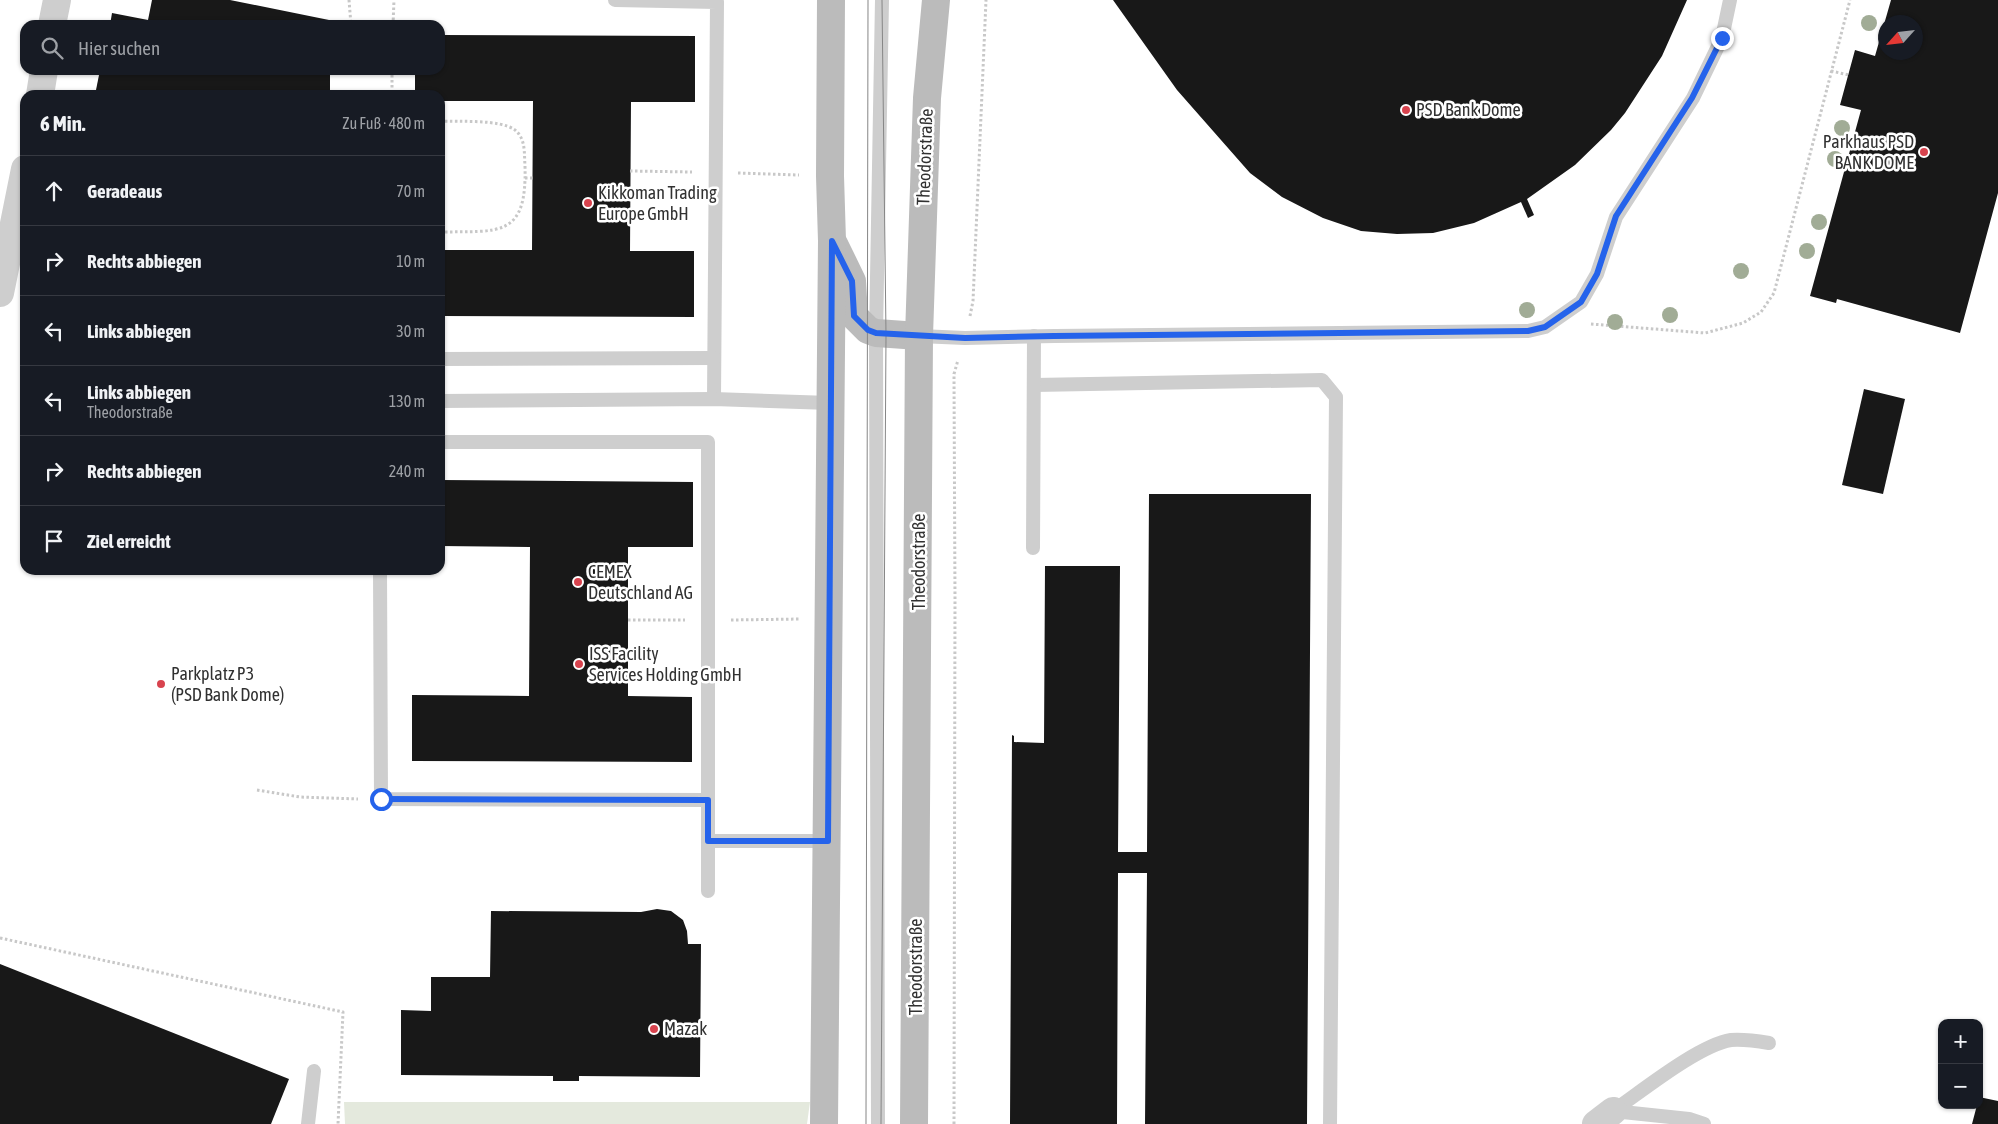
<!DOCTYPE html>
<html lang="de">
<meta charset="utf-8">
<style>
:root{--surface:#171b24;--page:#20242c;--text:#f1f3f6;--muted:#9ea1a6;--line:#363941}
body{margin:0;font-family:"Asap Condensed",sans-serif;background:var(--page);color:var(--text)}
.controls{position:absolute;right:15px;bottom:15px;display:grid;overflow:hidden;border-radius:10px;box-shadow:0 1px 4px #0004}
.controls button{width:45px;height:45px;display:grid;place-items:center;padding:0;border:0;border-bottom:1px solid var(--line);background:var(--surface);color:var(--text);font:25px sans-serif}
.compass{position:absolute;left:1878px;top:15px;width:45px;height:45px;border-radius:50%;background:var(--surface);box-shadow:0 1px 4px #0004;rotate:243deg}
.stop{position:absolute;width:15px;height:15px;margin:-11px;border:4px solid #2563eb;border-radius:50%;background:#fff}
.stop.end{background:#2563eb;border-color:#fff;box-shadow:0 1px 5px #0008}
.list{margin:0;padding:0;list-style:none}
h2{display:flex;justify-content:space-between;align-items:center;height:65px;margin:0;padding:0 20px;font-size:21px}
h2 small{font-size:16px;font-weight:400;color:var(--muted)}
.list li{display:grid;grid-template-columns:32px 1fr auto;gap:15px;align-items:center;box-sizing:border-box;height:70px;padding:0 20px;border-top:1px solid var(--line)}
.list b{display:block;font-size:19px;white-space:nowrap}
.list p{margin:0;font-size:16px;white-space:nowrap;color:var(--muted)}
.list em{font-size:16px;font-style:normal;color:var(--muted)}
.icon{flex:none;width:28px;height:28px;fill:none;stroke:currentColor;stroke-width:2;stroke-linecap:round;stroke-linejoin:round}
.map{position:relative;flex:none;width:1998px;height:1124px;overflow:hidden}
.search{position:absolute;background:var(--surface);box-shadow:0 1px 4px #0004;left:20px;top:20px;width:425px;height:55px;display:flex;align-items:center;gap:12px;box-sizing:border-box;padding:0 18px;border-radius:15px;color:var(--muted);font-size:19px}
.panel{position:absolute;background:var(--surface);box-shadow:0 1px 4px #0004;left:20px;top:90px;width:425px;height:485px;border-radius:15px}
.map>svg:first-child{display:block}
</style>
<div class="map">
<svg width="1998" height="1124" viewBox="0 0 1998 1124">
<rect width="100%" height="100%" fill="#fff"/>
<!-- green -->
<polygon fill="#e4e9dd" points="344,1102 810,1102 807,1124 345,1124"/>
<!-- building -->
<g fill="#181818" fill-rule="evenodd">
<polygon points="152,0 230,0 329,20 329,25 110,25 112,13 148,20"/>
<polygon points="1113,0 1687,0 1662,56 1625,113 1611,130 1575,165 1527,199 1534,215 1528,218 1521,202 1474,223 1433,233 1397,234 1361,231 1323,218 1282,197 1250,173 1177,90"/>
<path d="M1891,0H1998V193L1960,333L1837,299L1836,303L1810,296L1861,110L1840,105L1855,50L1875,56ZM1886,22H1916V52H1886Z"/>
<polygon points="440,35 695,36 695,102 631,102 630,251 694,251 694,317 440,316 440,250 532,250 533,101 440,101 440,95 415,95 415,70 440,70"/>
<polygon points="100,70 330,70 330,95 95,95"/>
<polygon points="1864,389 1905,399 1883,494 1842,485"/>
<polygon points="440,480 693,482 693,547 628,547 628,696 692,697 692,762 412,761 412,695 529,696 530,547 440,546"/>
<polygon points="1149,494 1311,494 1307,1124 1145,1124 1147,873 1118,873 1117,1124 1010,1124 1012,735 1014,736 1014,742 1044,743 1045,566 1120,566 1118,852 1147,852"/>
<polygon points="657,909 671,911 683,920 687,931 688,944 701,944 700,1077 579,1076 579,1081 553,1081 553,1076 401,1075 401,1010 431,1011 431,977 490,977 491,911 641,912"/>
<polygon points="0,964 289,1079 271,1124 0,1124"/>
<polygon points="1979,1097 1998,1101 1998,1124 1972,1124 1977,1105 1979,1105"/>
</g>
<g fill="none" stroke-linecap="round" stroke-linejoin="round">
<!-- path -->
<g stroke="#c8c8c8" stroke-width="3" stroke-dasharray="2.5 2.5" stroke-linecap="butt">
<polyline points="349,0 351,25"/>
<polyline points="393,25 394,0"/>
<polyline points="392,70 392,95"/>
<polyline points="1831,71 1849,75"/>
<path d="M440,121C459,122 500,119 515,130C526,139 524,153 525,166C527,238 500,231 440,232"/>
<polyline points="630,171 692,172"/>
<polyline points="738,173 799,175"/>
<polyline points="525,178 533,178"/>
<polyline points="970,316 973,301 986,0"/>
<polyline points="1591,324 1705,333 1743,323 1761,312 1774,293 1850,0"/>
<polyline points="628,620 685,620"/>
<polyline points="731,620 800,619"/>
<polyline points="257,790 300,797 358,799"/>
<polyline points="0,938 343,1012 338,1124"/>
<polyline points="954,1124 955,599 954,374 958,360"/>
</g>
<!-- service -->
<g stroke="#cecece" stroke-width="14">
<polyline points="615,0 717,2 714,399"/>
<polyline points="919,336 965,338 1055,336 1528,331 1545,327 1581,302 1597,274 1616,217 1693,98 1722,38 1730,0"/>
<polyline points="440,359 714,358"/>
<polyline points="1034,385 1322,380 1336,397 1330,1124"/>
<polyline points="440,401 714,399 830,403"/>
<polyline points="440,442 708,442 708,891"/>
<polyline points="1033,548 1034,336"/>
<polyline points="380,570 381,799 708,800"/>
<polyline points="708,841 828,841"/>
<path d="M1613,1111C1642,1091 1699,1045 1731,1040C1744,1039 1757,1041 1769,1043"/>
<polyline points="1613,1111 1689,1119 1704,1124"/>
<polyline points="308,1124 314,1071"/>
<polyline points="878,1124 876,333 882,0"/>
</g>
<!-- minor -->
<g stroke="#cecece" stroke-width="28">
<polyline points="52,25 57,0"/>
<polyline points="40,95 44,70"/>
<polyline points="0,293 25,169"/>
<polyline points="1596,1124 1613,1111"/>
</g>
<!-- secondary -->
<g stroke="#bbb" stroke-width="28">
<polyline points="834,244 852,281 854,316 868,330 876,333 919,336"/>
<polyline points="824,1124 832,241 830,176 831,0"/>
<polyline points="914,1124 919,336 927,98 936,0"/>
</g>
<!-- tram -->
<g stroke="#868686" stroke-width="1">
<polyline points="866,1124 868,0"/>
<polyline points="881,1124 886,335 882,0"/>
</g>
</g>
<!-- trees -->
<g fill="#a1ac96">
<circle cx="1869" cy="23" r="8"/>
<circle cx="1842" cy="128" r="8"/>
<circle cx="1835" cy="159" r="8"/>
<circle cx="1819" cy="222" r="8"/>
<circle cx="1807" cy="251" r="8"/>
<circle cx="1741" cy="271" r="8"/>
<circle cx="1527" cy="310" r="8"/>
<circle cx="1670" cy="315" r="8"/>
<circle cx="1615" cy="322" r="8"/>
</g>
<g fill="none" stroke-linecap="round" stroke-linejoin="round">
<!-- route -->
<polyline stroke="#2563eb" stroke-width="6" points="381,799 708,800 708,841 828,841 832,241 852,281 854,316 868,330 876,333 965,338 1054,336 1528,331 1545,327 1581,302 1597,274 1616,216 1692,98 1722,38"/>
</g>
<!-- markers -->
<g fill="#d8434e" stroke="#fff" stroke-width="2">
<circle cx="1406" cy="110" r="5"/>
<circle cx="1924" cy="152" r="5"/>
<circle cx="588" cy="203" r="5"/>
<circle cx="578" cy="582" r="5"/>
<circle cx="579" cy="664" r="5"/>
<circle cx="161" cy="684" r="5"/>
<circle cx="654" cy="1029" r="5"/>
</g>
<g text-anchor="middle" stroke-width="5" stroke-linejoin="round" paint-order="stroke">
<!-- poi labels -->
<g font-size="18" fill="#313131" stroke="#fff" text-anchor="start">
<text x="1416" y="116">PSD Bank Dome</text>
<text x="1914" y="148" text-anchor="end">Parkhaus PSD<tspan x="1914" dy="21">BANK DOME</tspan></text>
<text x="598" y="199">Kikkoman Trading<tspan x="598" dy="21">Europe GmbH</tspan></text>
<text x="588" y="578">CEMEX<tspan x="588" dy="21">Deutschland AG</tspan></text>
<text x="589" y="660">ISS Facility<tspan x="589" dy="21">Services Holding GmbH</tspan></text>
<text x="171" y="680">Parkplatz P3<tspan x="171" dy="21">(PSD Bank Dome)</tspan></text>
<text x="664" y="1035">Mazak</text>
</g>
<!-- street labels -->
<g font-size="18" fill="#313131" stroke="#fff">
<text transform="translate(925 157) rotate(-88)" y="6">Theodorstraße</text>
<text transform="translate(919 562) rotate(-90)" y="6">Theodorstraße</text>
<text transform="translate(916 967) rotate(-90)" y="6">Theodorstraße</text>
</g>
</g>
</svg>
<div class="controls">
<button>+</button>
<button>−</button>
</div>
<svg class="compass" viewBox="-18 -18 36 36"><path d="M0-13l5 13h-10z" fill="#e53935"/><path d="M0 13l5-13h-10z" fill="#9ea1a6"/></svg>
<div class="stop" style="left:381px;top:799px"></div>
<div class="stop end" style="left:1722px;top:38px"></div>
<div class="search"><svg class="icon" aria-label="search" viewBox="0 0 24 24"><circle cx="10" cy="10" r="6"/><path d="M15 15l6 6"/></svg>Hier suchen</div>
<section class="panel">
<h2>6 Min.<small>Zu Fuß · 480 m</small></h2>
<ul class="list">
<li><svg class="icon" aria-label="ahead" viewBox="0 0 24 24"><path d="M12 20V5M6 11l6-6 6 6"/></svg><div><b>Geradeaus</b></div><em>70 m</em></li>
<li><svg class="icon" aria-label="right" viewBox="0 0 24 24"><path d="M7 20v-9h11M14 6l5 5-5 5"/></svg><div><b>Rechts abbiegen</b></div><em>10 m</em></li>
<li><svg class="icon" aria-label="left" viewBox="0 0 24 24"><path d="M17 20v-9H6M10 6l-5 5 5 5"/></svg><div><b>Links abbiegen</b></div><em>30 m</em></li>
<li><svg class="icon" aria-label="left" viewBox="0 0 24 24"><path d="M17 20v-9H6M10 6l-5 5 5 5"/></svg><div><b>Links abbiegen</b><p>Theodorstraße</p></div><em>130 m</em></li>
<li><svg class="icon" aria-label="right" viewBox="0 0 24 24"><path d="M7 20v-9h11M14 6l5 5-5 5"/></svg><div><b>Rechts abbiegen</b></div><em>240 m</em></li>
<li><svg class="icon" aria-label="arrive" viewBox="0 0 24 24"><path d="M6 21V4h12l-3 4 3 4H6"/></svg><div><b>Ziel erreicht</b></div></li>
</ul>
</section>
</div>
